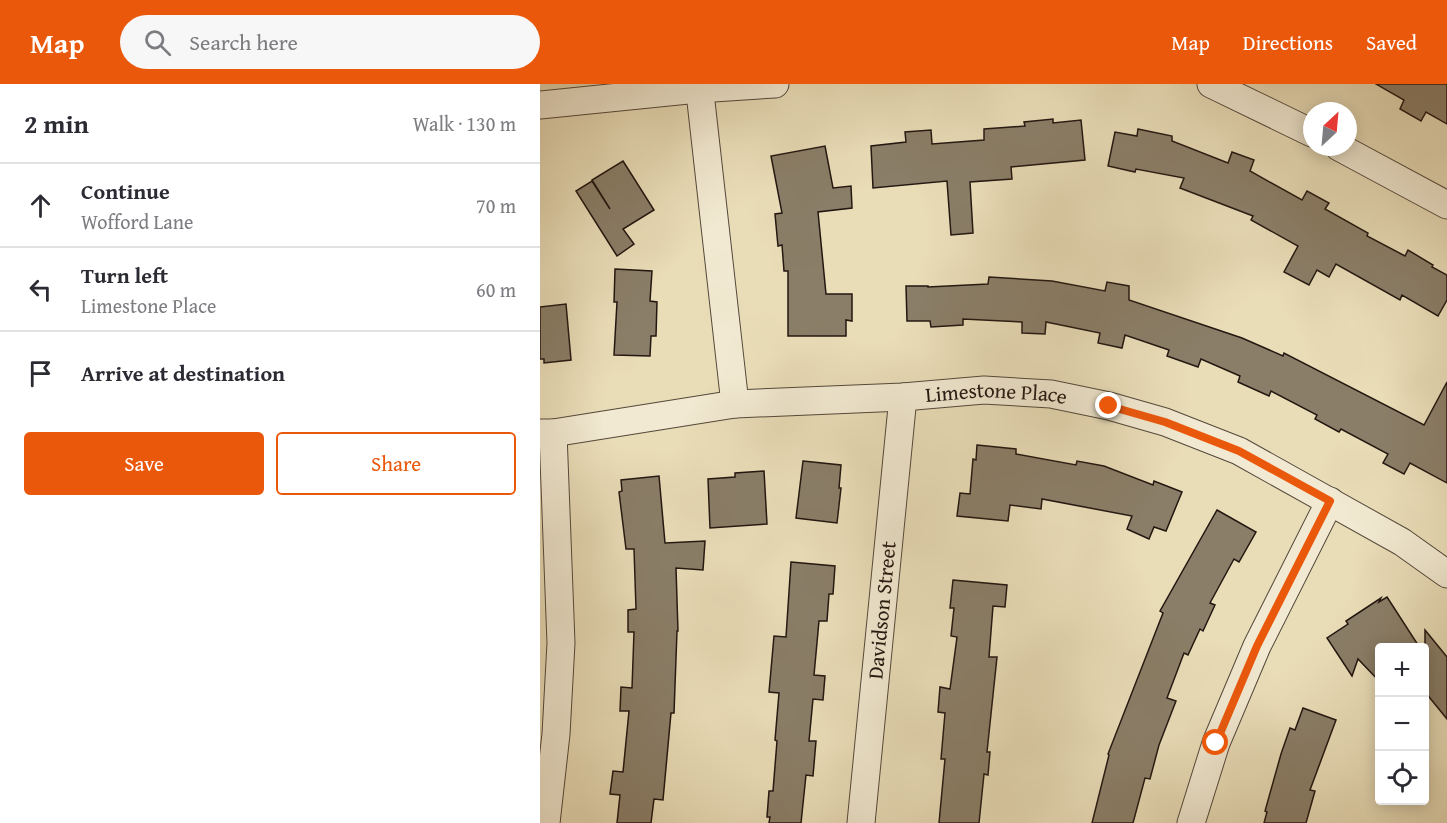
<!DOCTYPE html>
<meta charset="utf-8">
<style>
:root{--surface:#fff;--page:#f7f7f7;--text:#2b2b33;--muted:#7c7c81;--line:#e1e1e2;--accent:#ea580c}
body{margin:0;font-family:"Gentium Book Plus",serif;background:var(--page);color:var(--text)}
.controls{position:absolute;right:18px;bottom:18px;display:grid;overflow:hidden;border-radius:6px;box-shadow:0 3px 15px #0003}
.controls button{width:54px;height:54px;display:grid;place-items:center;padding:0;border:0;border-bottom:2px solid var(--line);background:var(--surface);color:var(--text);font:30px sans-serif}
.compass{position:absolute;left:763px;top:18px;width:54px;height:54px;border-radius:50%;background:var(--surface);box-shadow:0 3px 15px #0003;rotate:26deg}
.stop{position:absolute;width:18px;height:18px;margin:-14px;border:4px solid #ea580c;border-radius:50%;background:#fff}
.stop.end{background:#ea580c;border-color:#fff;box-shadow:0 2px 6px #0008}
.list{margin:0;padding:0;list-style:none}
h2{display:flex;justify-content:space-between;align-items:center;height:78px;margin:0;padding:0 24px;font-size:26px}
h2 small{font-size:20px;font-weight:400;color:var(--muted)}
.list li{display:grid;grid-template-columns:39px 1fr auto;gap:18px;align-items:center;box-sizing:border-box;height:84px;padding:0 24px;border-top:2px solid var(--line)}
.list b{display:block;font-size:22px;white-space:nowrap}
.list p{margin:0;font-size:20px;white-space:nowrap;color:var(--muted)}
.list em{font-size:20px;font-style:normal;color:var(--muted)}
.actions{display:flex;gap:12px;padding:18px 24px}
.actions a{flex:1;padding:14px 0;border:2px solid var(--accent);border-radius:6px;text-align:center;font-size:21px;color:var(--accent)}
.actions .main{background:var(--accent);color:#fff}
.icon{flex:none;width:33px;height:33px;fill:none;stroke:currentColor;stroke-width:2;stroke-linecap:round;stroke-linejoin:round}
.map{position:relative;flex:none;width:907px;height:739px;overflow:hidden}
header{display:flex;align-items:center;gap:36px;box-sizing:border-box;height:84px;padding:0 30px;background:var(--accent);color:#fff}
header strong{font-size:28px}
nav{display:flex;gap:33px;margin-inline-start:auto;font-size:21px}
.search{width:420px;height:54px;background:var(--page);display:flex;align-items:center;gap:15px;box-sizing:border-box;padding:0 21px;border-radius:33px;color:var(--muted);font-size:22px}
main{display:flex}
aside{flex:1;background:var(--surface)}
.map>svg:first-child{display:block}
</style>
<header>
<strong>Map</strong>
<div class="search"><svg class="icon" aria-label="search" viewBox="0 0 24 24"><circle cx="10" cy="10" r="6"/><path d="M15 15l6 6"/></svg>Search here</div>
<nav><a>Map</a><a>Directions</a><a>Saved</a></nav>
</header>
<main>
<aside>
<h2>2 min<small>Walk · 130 m</small></h2>
<ul class="list">
<li><svg class="icon" aria-label="ahead" viewBox="0 0 24 24"><path d="M12 20V5M6 11l6-6 6 6"/></svg><div><b>Continue</b><p>Wofford Lane</p></div><em>70 m</em></li>
<li><svg class="icon" aria-label="left" viewBox="0 0 24 24"><path d="M17 20v-9H6M10 6l-5 5 5 5"/></svg><div><b>Turn left</b><p>Limestone Place</p></div><em>60 m</em></li>
<li><svg class="icon" aria-label="arrive" viewBox="0 0 24 24"><path d="M6 21V4h12l-3 4 3 4H6"/></svg><div><b>Arrive at destination</b></div></li>
</ul>
<div class="actions"><a class="main">Save</a><a>Share</a></div>
</aside>
<div class="map">
<svg width="907" height="739" viewBox="0 0 907 739">
<rect width="100%" height="100%" fill="#e9ddb8"/>
<filter id="stains"><feTurbulence type="fractalNoise" baseFrequency=".00333" numOctaves="4"/><feColorMatrix values="0 0 0 0 .2 0 0 0 0 .09 0 0 0 0 .02 0 0 0 .5 -.17"/></filter>
<radialGradient id="worn" r=".72"><stop offset=".6" stop-color="#630" stop-opacity="0"/><stop offset="1" stop-color="#630" stop-opacity=".3"/></radialGradient>
<!-- building -->
<g fill="#8a7e68" stroke="#231711" stroke-width="1.5">
<polygon points="836,0 907,0 907,40 886,28 881,37 860,25 864,16"/>
<polygon points="513,35 513,39 541,36 545,76 471,83 472,95 430,98 433,149 411,151 407,97 333,104 331,62 366,58 365,48 391,46 392,60 444,56 444,45 485,42 484,38"/>
<polygon points="598,45 632,52 632,57 688,79 692,68 714,76 710,87 762,116 767,107 789,119 785,125 828,149 827,152 865,172 868,166 893,181 892,183 907,191 907,216 898,232 862,211 860,216 796,180 789,193 777,186 769,201 744,188 758,162 711,136 713,132 640,104 644,94 596,85 595,88 568,82 575,48 597,52"/>
<polygon points="285,62 293,104 311,102 312,124 278,128 286,210 312,210 312,237 306,236 306,252 248,252 248,187 244,187 242,161 238,162 235,130 242,129 231,72"/>
<polygon points="83,77 114,126 83,145 94,160 77,172 36,107 52,97 70,125 52,96"/>
<polygon points="75,185 112,187 110,217 117,218 116,252 111,252 110,272 74,271 77,218 74,218"/>
<polygon points="449,193 512,197 565,207 567,198 589,202 589,216 702,254 743,272 744,269 884,341 907,298 907,399 870,379 864,390 843,379 848,370 801,345 799,348 775,335 777,331 731,307 729,312 698,298 700,292 661,275 658,283 627,272 629,266 585,251 582,264 558,259 560,249 506,238 505,250 482,249 482,238 423,235 423,241 391,243 390,237 367,237 366,202 388,202 388,203 448,200"/>
<polygon points="26,220 31,276 4,279 4,275 0,275 0,223"/>
<polygon points="437,361 476,365 476,370 536,381 537,377 564,382 613,401 614,397 642,408 626,447 614,443 609,455 587,445 592,432 502,415 501,425 470,421 468,437 417,432 420,409 430,410 433,375 436,376"/>
<polygon points="263,377 301,381 299,404 301,404 297,439 256,434"/>
<polygon points="224,387 227,440 170,444 168,395 195,393 195,389"/>
<polygon points="119,392 125,459 165,457 163,486 136,484 138,547 137,547 134,629 131,629 123,716 114,715 111,739 77,739 80,711 70,710 73,687 83,688 89,627 80,627 81,603 92,604 94,548 88,548 88,526 96,525 94,465 86,465 79,408 82,407 81,396"/>
<polygon points="677,426 716,448 699,478 694,475 670,519 675,521 663,547 660,545 648,571 644,569 627,614 636,617 619,661 610,695 605,694 593,739 552,739 569,671 568,670 623,529 620,527"/>
<polygon points="251,478 295,482 293,510 289,510 287,537 279,537 274,591 285,592 283,616 273,615 269,657 276,657 273,692 266,691 261,739 229,739 230,733 227,733 229,707 233,707 237,657 235,656 239,609 229,608 234,552 246,553"/>
<polygon points="413,496 467,501 465,523 453,522 449,573 457,573 447,668 450,668 448,691 444,690 439,739 399,739 405,675 401,675 405,629 398,628 400,603 410,605 417,553 411,552 414,524 410,524"/>
<polygon points="847,513 880,564 840,564 840,598 818,575 812,592 787,554 808,540 806,537 841,514 839,518"/>
<polygon points="885,546 907,573 907,635 885,608"/>
<polygon points="763,624 796,636 770,706 775,707 766,739 724,739 727,728 725,727 741,670 750,644 755,646"/>
</g>
<g fill="none" stroke-linecap="round" stroke-linejoin="round">
<defs>
<g id="street">
<polyline points="159,0 195,320"/>
<polyline points="671,0 772,49"/>
<polyline points="0,21 158,5 235,0"/>
<polyline points="799,63 907,121"/>
<path id="s1" d="M0,349H13L195,320L363,313L444,306L511,310L569,322L625,338L699,367L862,458L907,490"/>
<polyline points="6,739 16,650 21,559 13,349"/>
<path id="s2" d="M321,739L363,313"/>
<polyline points="651,739 676,659 717,562 790,417"/>
</g>
</defs>
<!-- street casing -->
<use href="#street" stroke="#54483b" stroke-width="29"/>
<!-- street -->
<use href="#street" stroke="#f1e9d1" stroke-width="27"/>
</g>
<g fill="none" stroke-linecap="round" stroke-linejoin="round">
<!-- route -->
<polyline stroke="#ea580c" stroke-width="8" points="569,322 625,338 699,367 790,417 717,562 676,659"/>
</g>
<g text-anchor="middle" stroke-width="4.5" stroke-linejoin="round" paint-order="stroke">
<!-- street labels -->
<g font-size="21" fill="#231711" stroke="#f1e9d1">
<text dy="7" stroke="none"><textPath href="#s1" startOffset="459">Limestone Place</textPath></text>
<text dy="7" stroke="none"><textPath href="#s2" startOffset="214">Davidson Street</textPath></text>
</g>
</g>
<rect width="100%" height="100%" filter="url(#stains)"/>
<rect width="100%" height="100%" fill="url(#worn)"/>
</svg>
<div class="controls">
<button>+</button>
<button>−</button>
<button><svg class="icon" aria-label="locate" viewBox="0 0 24 24"><circle cx="12" cy="12" r="6"/><path d="M12 2v4M12 18v4M2 12h4M18 12h4"/></svg></button>
</div>
<svg class="compass" viewBox="-18 -18 36 36"><path d="M0-13l5 13h-10z" fill="#e53935"/><path d="M0 13l5-13h-10z" fill="#7c7c81"/></svg>
<div class="stop" style="left:676px;top:659px"></div>
<div class="stop end" style="left:569px;top:322px"></div>
</div>
</main>
